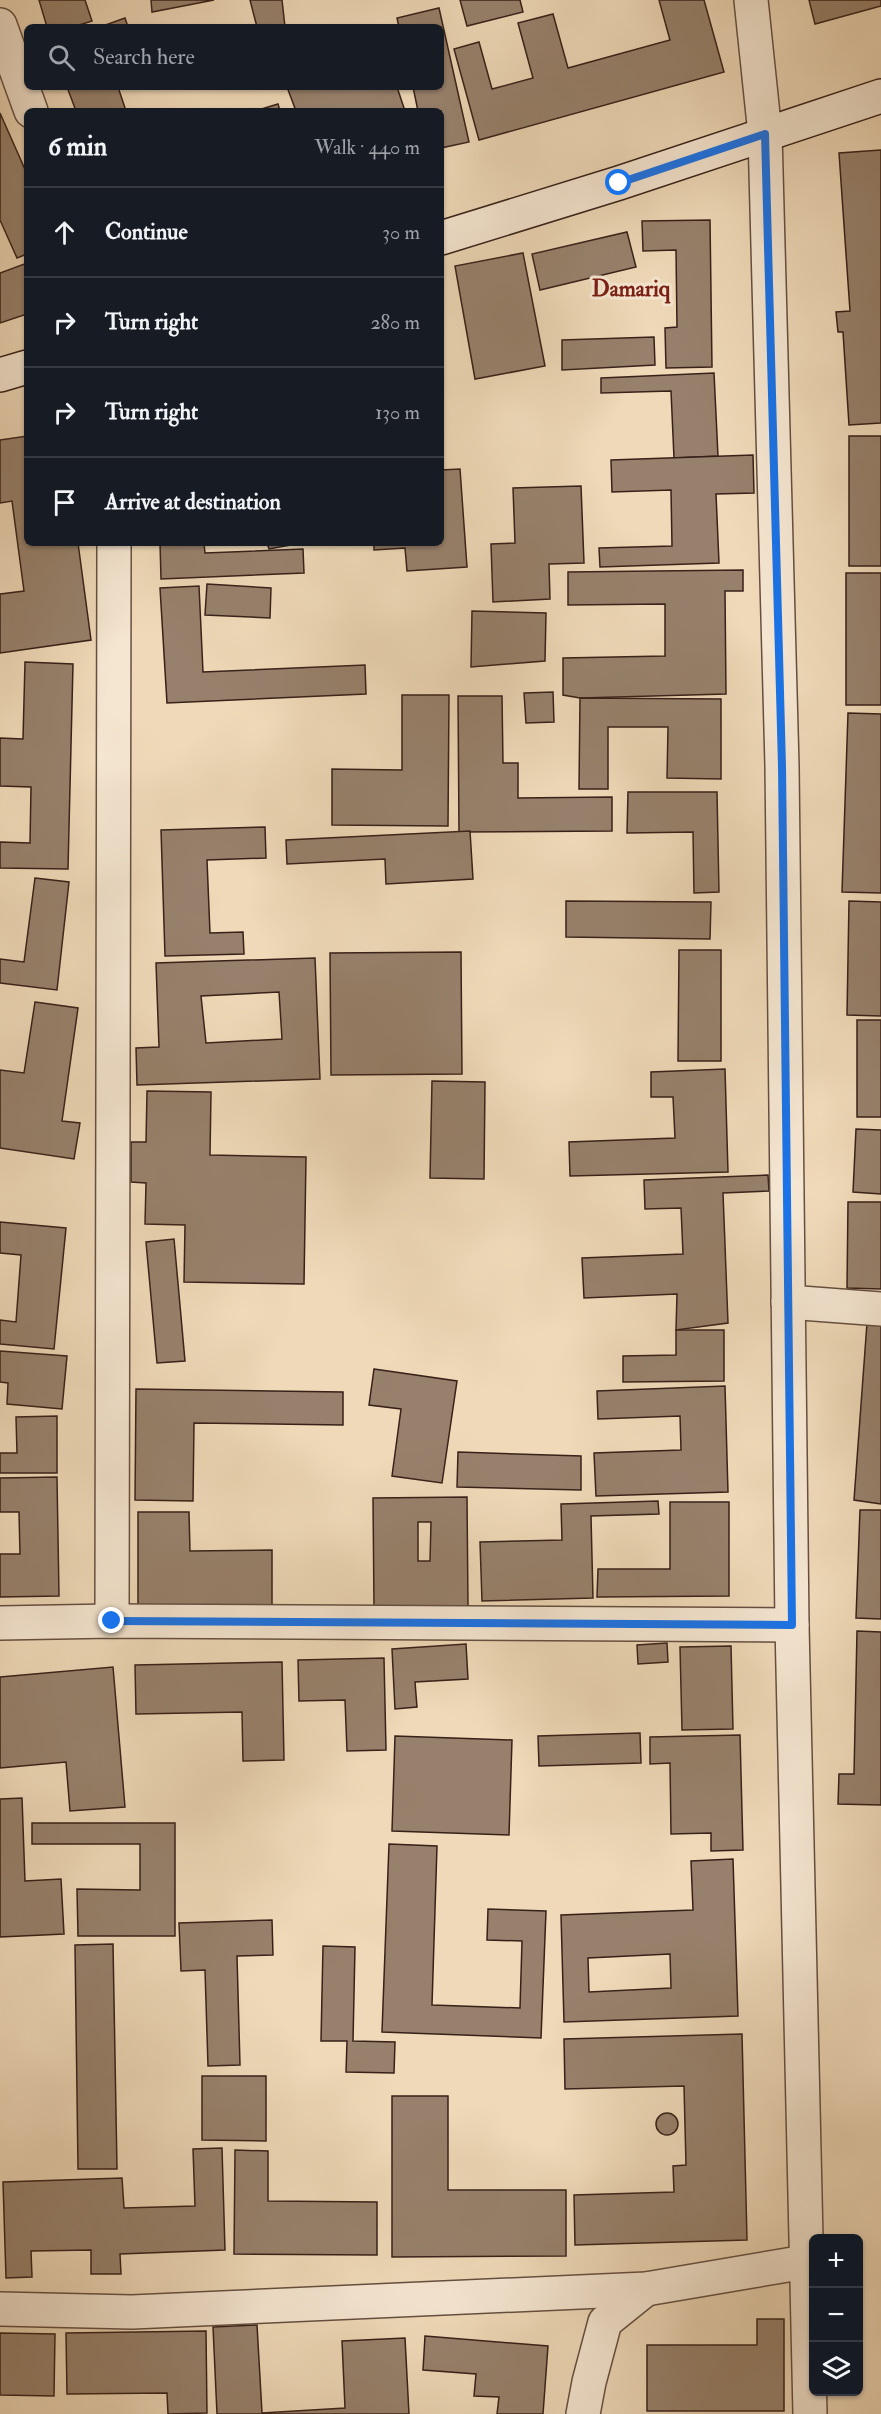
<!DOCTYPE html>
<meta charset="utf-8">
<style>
:root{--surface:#171b24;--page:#20242c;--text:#f1f3f6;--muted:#9ea1a6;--line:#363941}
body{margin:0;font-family:"IM FELL Double Pica",serif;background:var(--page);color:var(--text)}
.controls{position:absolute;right:18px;bottom:18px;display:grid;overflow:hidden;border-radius:9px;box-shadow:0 2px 4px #0004}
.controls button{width:54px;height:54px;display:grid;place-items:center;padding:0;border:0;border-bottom:2px solid var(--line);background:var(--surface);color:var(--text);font:30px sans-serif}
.stop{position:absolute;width:18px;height:18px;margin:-14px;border:4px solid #1a73e8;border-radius:50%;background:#fff}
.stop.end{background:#1a73e8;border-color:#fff;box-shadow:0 2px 6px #0008}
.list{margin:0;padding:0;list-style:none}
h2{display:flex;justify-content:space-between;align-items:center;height:78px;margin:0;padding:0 24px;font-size:26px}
h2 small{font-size:20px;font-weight:400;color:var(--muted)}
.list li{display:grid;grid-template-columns:39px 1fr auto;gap:18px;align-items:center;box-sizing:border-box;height:90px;padding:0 24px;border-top:2px solid var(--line)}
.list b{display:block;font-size:22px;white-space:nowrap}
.list em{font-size:20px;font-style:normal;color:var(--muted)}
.icon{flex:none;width:33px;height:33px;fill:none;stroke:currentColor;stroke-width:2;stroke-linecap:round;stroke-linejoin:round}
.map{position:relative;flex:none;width:881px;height:2414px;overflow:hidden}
.search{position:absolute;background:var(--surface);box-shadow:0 2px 4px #0004;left:24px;top:24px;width:420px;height:66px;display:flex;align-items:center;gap:15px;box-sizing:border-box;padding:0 21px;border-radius:9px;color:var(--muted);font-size:22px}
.panel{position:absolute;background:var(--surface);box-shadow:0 2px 4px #0004;left:24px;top:108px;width:420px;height:438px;border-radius:9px}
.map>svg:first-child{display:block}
</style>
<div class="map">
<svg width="881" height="2414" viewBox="0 0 881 2414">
<rect width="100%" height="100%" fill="#efd9b8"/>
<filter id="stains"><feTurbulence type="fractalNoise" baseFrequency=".00333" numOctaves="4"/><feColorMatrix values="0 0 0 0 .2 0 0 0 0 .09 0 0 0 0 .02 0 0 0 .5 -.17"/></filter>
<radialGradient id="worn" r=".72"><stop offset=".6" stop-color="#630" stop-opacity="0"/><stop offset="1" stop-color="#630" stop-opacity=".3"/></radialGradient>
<!-- building -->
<g fill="#97816c" stroke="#372119" stroke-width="1.5" fill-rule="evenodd">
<polygon points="39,0 85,0 92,21 73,27 47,27"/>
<polygon points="151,0 214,0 152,12"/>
<polygon points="250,0 282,0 285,27 257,27"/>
<polygon points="460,0 520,0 523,12 467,26"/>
<polygon points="659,0 704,0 724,72 479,140 454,49 479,42 492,89 533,78 518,23 553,14 568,68 670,40"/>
<polygon points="809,0 881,0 881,6 815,24"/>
<polygon points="439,8 469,142 441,148 441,111 418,111 413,87 441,87 441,27 399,27 397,18"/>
<polygon points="125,18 128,27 100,27"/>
<polygon points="67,87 118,87 126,111 76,111"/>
<polygon points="287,87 397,87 405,111 296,111"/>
<polygon points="278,104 280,111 255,111"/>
<polygon points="0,113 27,174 27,254 17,258 0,220"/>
<polygon points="881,150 881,423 849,425 843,332 838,332 836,312 850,311 839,153"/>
<polygon points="710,220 712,367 666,368 665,328 677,327 676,250 643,251 642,221"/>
<polygon points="627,232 636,267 540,290 532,254"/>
<polygon points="523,253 545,366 475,379 455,266"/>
<polygon points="27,263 27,314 0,323 0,273"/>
<polygon points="654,337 655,365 562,370 562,340"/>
<polygon points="714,373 718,456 674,458 671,391 601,393 601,378"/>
<polygon points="27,436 27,543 78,543 91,640 0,653 0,594 24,591 12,501 0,503 0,440"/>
<rect x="849" y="436" width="32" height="130"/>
<polygon points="753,455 754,493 716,494 719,563 600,567 599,548 672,546 671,490 612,492 611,460"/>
<polygon points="460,469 467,567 407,571 405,548 374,550 374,543 441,543 441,470"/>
<polygon points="581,486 584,563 549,564 550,599 493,602 491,544 515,543 513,488"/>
<polygon points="160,543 204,543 205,553 303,549 304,573 161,579"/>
<polygon points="267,543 302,543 269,549"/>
<polygon points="743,570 743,591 725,591 726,694 580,698 563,695 563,658 665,656 665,604 568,605 568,572"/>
<rect x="846" y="573" width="35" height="132"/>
<polygon points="207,584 271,588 270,618 205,615"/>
<polygon points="199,586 203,672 365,665 366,694 167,703 160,588"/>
<polygon points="472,611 546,613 545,661 471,667"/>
<polygon points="25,662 73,664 68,869 0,868 0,842 30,843 31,787 0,786 0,738 23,739"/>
<polygon points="553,692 554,722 526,723 524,693"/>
<polygon points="402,695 449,695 448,826 332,825 332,769 402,770"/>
<polygon points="458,696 502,696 503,763 518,763 518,798 612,797 612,831 459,832"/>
<polygon points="580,698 721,699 721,779 667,778 668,727 608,727 608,789 579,789"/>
<polygon points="848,713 881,714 881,893 842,892"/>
<polygon points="628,792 717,792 719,892 694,893 693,832 627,833"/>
<polygon points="265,827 266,858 207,860 210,933 243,932 244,954 165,956 161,830"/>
<polygon points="470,831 473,879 386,884 385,859 287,864 286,840"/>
<polygon points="35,878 69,882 57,990 0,983 0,959 24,962"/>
<polygon points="566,901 711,902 710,939 566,937"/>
<polygon points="849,901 881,902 881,1016 847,1015"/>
<polygon points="679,950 721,950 721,1061 678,1061"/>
<polygon points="461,952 462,1074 331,1075 330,953"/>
<path d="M315,958L320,1079L137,1085L136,1048L159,1047L156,963ZM279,992L282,1039L206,1043L201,996Z"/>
<polygon points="35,1002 78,1008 62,1121 80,1123 74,1159 0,1148 0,1070 24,1073"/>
<rect x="857" y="1020" width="24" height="97"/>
<polygon points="725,1069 728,1172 570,1176 569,1142 675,1138 673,1097 651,1097 651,1072"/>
<polygon points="432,1081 485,1082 484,1179 430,1178"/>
<polygon points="147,1091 211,1092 210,1155 306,1157 304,1284 184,1282 185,1225 145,1224 146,1183 131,1182 131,1142 146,1142"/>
<polygon points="856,1129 881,1130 881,1194 853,1192"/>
<polygon points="768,1175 769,1191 723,1193 728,1323 676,1330 677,1294 584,1298 582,1258 683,1254 681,1208 645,1209 644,1180"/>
<polygon points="848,1202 881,1202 881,1289 847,1288"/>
<polygon points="0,1222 66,1228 54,1349 0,1344 0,1320 16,1322 21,1255 0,1253"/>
<polygon points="174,1239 185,1361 157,1363 146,1242"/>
<polygon points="867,1323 881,1324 881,1504 854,1500"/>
<polygon points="676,1330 724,1330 724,1381 623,1382 623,1356 676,1355"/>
<polygon points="0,1351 67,1356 62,1409 7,1404 8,1383 0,1382"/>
<polygon points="374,1369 457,1381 442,1483 392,1476 401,1409 369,1405"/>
<polygon points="725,1386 728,1492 596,1496 594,1453 681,1450 680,1416 598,1419 597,1391"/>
<polygon points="136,1389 343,1392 343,1425 194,1423 193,1501 135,1500"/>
<polygon points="57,1416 57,1473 0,1473 0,1453 17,1453 16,1417"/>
<polygon points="458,1452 581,1456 581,1490 457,1487"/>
<polygon points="57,1477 59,1596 0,1597 0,1554 20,1554 19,1512 0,1512 0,1478"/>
<path d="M467,1497L468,1606L374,1607L373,1498ZM418,1522H431L430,1561H418Z"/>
<polygon points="658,1501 659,1514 591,1516 593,1598 482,1601 480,1542 562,1540 561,1504"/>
<polygon points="670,1502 729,1502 729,1596 597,1597 598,1569 670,1569"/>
<polygon points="860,1510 881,1510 881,1619 856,1618"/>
<polygon points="138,1512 189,1512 190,1551 272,1550 272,1609 138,1609"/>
<polygon points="857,1631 881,1632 881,1805 838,1804 839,1774 854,1774"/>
<polygon points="667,1643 668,1662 638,1664 637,1645"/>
<polygon points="466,1644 468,1679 415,1682 417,1707 395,1709 392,1649"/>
<polygon points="731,1646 733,1729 682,1730 680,1647"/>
<polygon points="384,1658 386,1750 347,1751 345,1700 299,1701 298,1660"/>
<polygon points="282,1662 284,1760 243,1761 242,1712 136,1714 135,1665"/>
<polygon points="113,1667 125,1807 70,1811 66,1762 0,1768 0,1677"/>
<polygon points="640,1733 641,1763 539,1766 538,1736"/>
<polygon points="740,1735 743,1850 711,1851 711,1833 671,1834 670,1763 650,1764 650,1737"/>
<polygon points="395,1736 512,1740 509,1835 392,1831"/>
<polygon points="22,1798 25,1881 61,1879 64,1934 0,1937 0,1799"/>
<polygon points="32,1823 175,1823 175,1936 78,1936 77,1889 140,1890 140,1844 32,1844"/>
<polygon points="389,1844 437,1846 432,2005 520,2008 522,1941 487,1940 488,1909 546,1911 541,2038 382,2032"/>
<path d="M733,1859L738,2016L564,2022L561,1915L693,1910L691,1861ZM670,1954L671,1988L589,1992L588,1958Z"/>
<polygon points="272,1920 273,1955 237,1956 240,2065 208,2066 205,1970 181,1971 179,1923"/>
<polygon points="113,1944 117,2169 78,2169 75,1945"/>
<polygon points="323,1946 355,1947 353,2041 395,2042 394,2073 346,2072 347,2041 321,2041"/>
<polygon points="742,2034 747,2240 575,2245 574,2195 674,2192 673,2166 686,2165 684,2086 565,2089 564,2039"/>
<polygon points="202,2076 266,2076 266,2141 202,2140"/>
<polygon points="392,2096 448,2096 448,2190 566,2190 566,2256 392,2257"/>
<circle cx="667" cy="2124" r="11"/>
<polygon points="222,2148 225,2250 120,2254 121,2274 91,2274 91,2250 31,2251 32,2277 6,2278 3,2182 122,2178 124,2208 195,2206 193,2149"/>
<polygon points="235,2150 268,2151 268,2201 377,2202 377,2255 234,2254"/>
<polygon points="757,2319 784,2319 784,2411 647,2411 647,2345 757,2345"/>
<polygon points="257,2325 262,2413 345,2408 342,2341 405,2338 409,2414 217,2414 213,2327"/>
<polygon points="206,2331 207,2413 168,2414 167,2393 67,2394 66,2333"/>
<polygon points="0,2333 55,2334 54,2396 0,2395"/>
<polygon points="425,2336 548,2346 543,2414 497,2414 499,2397 474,2396 476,2374 423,2370"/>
</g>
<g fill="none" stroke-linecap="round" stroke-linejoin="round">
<defs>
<g id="minor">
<polyline points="0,25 31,111"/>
<polyline points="765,134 782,766 792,1625 810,2414"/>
<polyline points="788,1302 881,1309"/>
<polyline points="112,1621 114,543"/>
<polyline points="0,1623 112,1621 792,1625"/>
<polyline points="0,2309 132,2312 646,2289 805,2262"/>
<polyline points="583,2414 589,2382 605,2322 646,2289"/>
</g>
<polyline id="tertiary" points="751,0 765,134"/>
<g id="secondary">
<polyline points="441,238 619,183 881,96"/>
<polyline points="0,375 27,367"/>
</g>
</defs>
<!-- minor casing -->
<use href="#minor" stroke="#654f41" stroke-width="36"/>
<!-- tertiary casing -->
<use href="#tertiary" stroke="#654f41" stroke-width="36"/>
<!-- secondary casing -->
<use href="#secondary" stroke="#372119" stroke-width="36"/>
<!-- minor -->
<use href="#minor" stroke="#f5e6d1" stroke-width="33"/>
<!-- tertiary -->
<use href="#tertiary" stroke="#f5e6d1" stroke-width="33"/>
<!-- secondary -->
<use href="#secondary" stroke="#f5e6d1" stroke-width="33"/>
</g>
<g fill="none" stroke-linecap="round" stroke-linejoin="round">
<!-- route -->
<polyline stroke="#1a73e8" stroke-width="8" points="112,1621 792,1625 782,766 765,134 619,183"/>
</g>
<g text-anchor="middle" stroke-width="6" stroke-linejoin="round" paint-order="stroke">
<!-- quarter labels -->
<g font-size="22" font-weight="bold" fill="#7a1f14" stroke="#f5e6d1">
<text x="631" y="296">Damariq</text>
</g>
</g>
<rect width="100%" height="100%" filter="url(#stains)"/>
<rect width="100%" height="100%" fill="url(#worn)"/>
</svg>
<div class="controls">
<button>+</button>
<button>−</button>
<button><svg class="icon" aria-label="layers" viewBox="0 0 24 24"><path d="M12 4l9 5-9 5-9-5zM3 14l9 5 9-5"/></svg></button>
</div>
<div class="stop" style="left:619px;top:183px"></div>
<div class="stop end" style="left:112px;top:1621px"></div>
<div class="search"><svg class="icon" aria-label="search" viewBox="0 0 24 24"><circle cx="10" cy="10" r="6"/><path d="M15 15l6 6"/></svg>Search here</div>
<section class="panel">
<h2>6 min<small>Walk · 440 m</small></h2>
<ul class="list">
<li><svg class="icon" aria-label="ahead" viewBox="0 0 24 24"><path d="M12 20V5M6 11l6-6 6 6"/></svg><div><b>Continue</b></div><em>30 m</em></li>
<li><svg class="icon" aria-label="right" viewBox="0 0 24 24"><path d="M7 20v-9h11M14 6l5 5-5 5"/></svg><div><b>Turn right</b></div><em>280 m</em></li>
<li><svg class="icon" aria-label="right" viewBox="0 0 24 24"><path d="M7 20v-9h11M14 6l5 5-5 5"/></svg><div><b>Turn right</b></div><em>130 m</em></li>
<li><svg class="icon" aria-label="arrive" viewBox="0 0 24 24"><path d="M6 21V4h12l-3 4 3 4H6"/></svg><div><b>Arrive at destination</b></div></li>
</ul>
</section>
</div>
